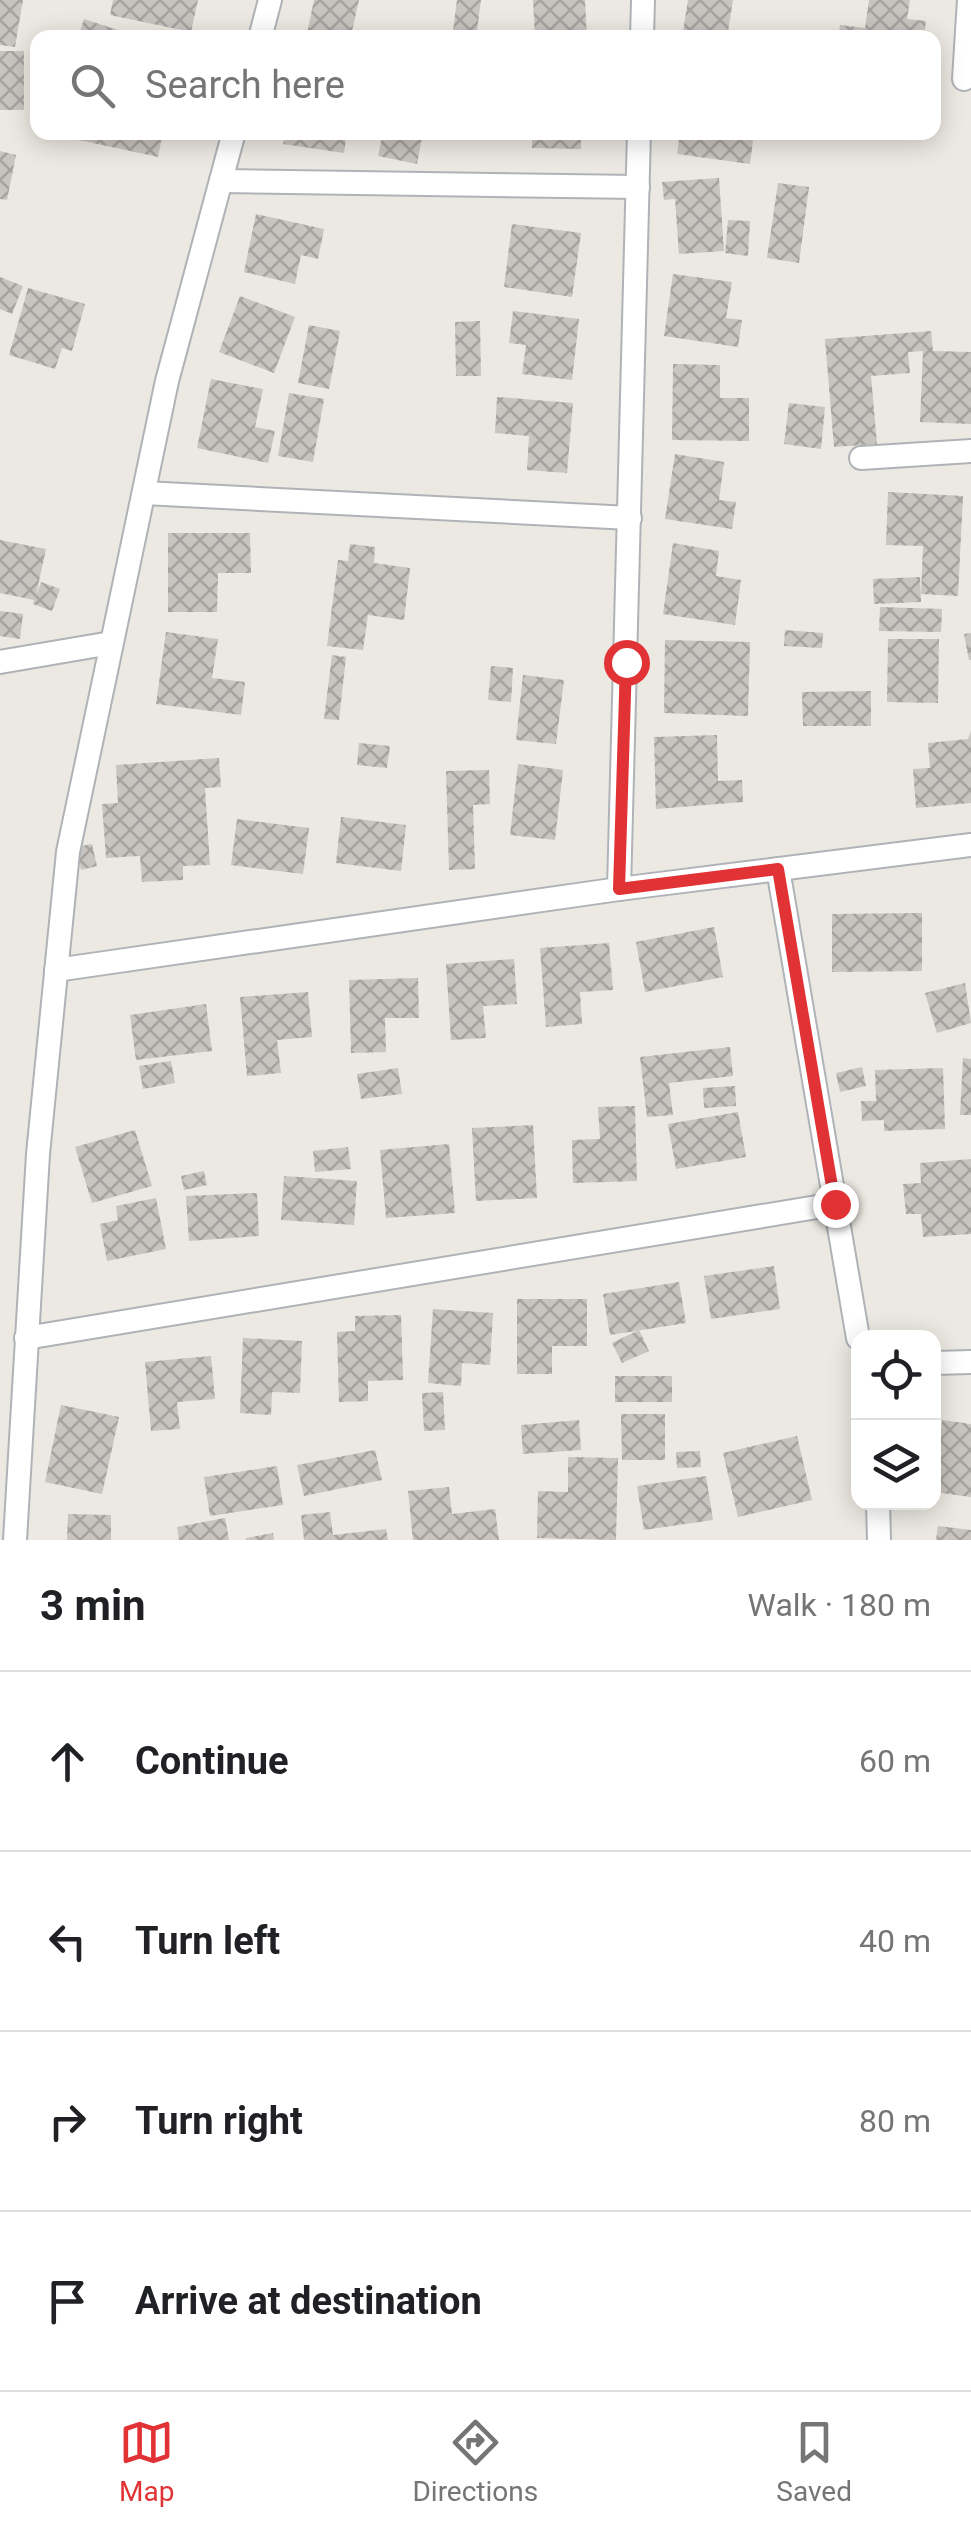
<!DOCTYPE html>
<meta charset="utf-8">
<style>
:root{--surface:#fff;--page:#f2f2f2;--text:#202124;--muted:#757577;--line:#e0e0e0;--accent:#e13336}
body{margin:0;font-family:Roboto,sans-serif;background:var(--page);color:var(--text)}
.controls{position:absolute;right:30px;bottom:30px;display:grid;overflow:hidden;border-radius:20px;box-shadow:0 5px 25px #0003}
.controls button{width:90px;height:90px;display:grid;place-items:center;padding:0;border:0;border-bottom:2px solid var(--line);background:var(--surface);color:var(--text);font:50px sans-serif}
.stop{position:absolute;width:30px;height:30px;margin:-22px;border:8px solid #e13336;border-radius:50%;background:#fff}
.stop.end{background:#e13336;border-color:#fff;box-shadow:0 2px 10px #0008}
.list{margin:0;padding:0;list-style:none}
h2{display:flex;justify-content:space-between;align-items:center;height:130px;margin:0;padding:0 40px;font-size:42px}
h2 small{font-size:32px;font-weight:400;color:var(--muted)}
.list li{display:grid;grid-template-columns:65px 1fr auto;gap:30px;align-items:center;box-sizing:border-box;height:180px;padding:0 40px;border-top:2px solid var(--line)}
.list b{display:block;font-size:38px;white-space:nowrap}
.list em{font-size:32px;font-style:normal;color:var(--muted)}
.icon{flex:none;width:55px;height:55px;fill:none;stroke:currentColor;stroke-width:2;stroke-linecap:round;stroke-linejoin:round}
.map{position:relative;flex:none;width:971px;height:1540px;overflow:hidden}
.search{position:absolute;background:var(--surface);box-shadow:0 5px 25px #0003;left:30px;right:30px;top:30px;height:110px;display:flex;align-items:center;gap:25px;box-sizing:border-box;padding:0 35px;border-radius:20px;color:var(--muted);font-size:38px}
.sheet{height:850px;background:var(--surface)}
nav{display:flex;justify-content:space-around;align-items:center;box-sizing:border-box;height:140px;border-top:2px solid var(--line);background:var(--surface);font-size:28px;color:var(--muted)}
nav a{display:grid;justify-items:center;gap:5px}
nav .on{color:var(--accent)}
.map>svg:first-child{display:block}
</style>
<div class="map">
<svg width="971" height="1540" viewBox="0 0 971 1540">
<defs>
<pattern id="building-cross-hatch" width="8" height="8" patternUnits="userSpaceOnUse" patternTransform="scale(2.5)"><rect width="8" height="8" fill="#c8c4bf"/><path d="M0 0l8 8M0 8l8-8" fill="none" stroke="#a5a29f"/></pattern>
</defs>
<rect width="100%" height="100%" fill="#ece9e2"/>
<!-- building -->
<g fill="url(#building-cross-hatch)">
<polygon points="0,0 23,0 15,47 0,45"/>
<polygon points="113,0 198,0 191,32 110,15"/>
<polygon points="314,0 359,0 352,31 377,38 306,38"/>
<polygon points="457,0 481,0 476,38 452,38"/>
<polygon points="533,0 585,0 587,38 535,38"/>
<polygon points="688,0 733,0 727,38 682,38"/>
<polygon points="869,0 910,0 907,19 926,21 924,38 838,38 840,25 865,28"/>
<polygon points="84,19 139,37 139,38 78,38"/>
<polygon points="736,31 759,34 758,38 735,38"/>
<rect x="0" y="51" width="24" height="59"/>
<polygon points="42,132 163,132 158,157"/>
<polygon points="285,132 347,132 344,153 283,144"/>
<polygon points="383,132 423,132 417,164 378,156"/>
<polygon points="532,132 581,132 581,149 532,148"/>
<polygon points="680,132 754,132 750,164 677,154"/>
<polygon points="0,151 16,155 7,200 0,199"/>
<polygon points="719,178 724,251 679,254 675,199 664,200 662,182"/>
<polygon points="778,183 809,187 799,263 767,258"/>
<polygon points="256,214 324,229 318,259 301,255 295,284 244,272"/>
<polygon points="728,220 750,221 748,256 725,253"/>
<polygon points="512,224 581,233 572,297 504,287"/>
<polygon points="673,274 732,282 726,318 742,320 738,347 664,336"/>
<polygon points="0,277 23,286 12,314 0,309"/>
<polygon points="28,288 85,304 72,351 62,348 55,369 9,355"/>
<polygon points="240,296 295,317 274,373 219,352"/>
<polygon points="513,311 579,319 572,380 522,374 526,345 509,343"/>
<polygon points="480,321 481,376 456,376 455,322"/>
<polygon points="309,325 340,331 329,389 298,383"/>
<polygon points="931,331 933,351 971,352 971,424 920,422 923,351 908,352 910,373 871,376 877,444 834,447 825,339"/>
<polygon points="673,364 720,365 720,398 749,398 749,441 672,440"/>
<polygon points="211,379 263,389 255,427 275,431 268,463 197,448"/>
<polygon points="289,393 324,399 313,462 278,456"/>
<polygon points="497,397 573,403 567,473 527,470 529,436 495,433"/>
<polygon points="789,403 825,407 821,449 784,444"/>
<polygon points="675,454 724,462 719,500 736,502 732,529 665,519"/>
<polygon points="888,492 963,496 958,596 921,594 923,546 886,545"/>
<polygon points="168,533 250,533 251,573 218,573 217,612 168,612"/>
<polygon points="0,540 46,549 36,595 41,582 60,589 52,611 33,604 34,600 0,593"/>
<polygon points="673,543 719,551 716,576 741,580 735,625 663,614"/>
<polygon points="350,544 375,547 374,563 410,568 404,620 368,615 363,650 327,646 338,560 348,561"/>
<polygon points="920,577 921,602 874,604 873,579"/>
<polygon points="880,607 942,609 941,632 879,631"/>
<polygon points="0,611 23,614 20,639 0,636"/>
<polygon points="785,630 823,633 822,648 784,646"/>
<polygon points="166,632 218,639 212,678 245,682 241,715 156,704"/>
<polygon points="971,633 971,660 969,660 964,634"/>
<polygon points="888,639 939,639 938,703 887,702"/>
<polygon points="665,640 750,642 748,716 664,713"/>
<polygon points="332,655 346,657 339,720 324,719"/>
<polygon points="491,666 513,668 511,702 488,700"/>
<polygon points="523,675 564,680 556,744 516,740"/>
<polygon points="871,691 871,726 803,726 802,692"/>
<polygon points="971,731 971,803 916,808 913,769 930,768 928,743 968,739"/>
<polygon points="717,735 718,781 742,780 743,802 656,809 654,737"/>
<polygon points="359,743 390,746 387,768 357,765"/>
<polygon points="219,758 221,787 205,788 210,865 183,866 183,880 142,882 140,856 106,858 102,804 118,803 116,765"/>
<polygon points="518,764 563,770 555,840 510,835"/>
<polygon points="489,770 490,804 473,805 475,869 449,870 446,771"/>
<polygon points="341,817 406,825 401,871 336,863"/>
<polygon points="237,819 309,828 303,874 231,865"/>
<polygon points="92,844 97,866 81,870 76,847"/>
<polygon points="922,913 922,971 832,972 832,914"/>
<polygon points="714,927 723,977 645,992 636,942"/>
<polygon points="609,943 613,990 580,992 582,1024 546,1027 540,948"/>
<polygon points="514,959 517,1004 483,1006 486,1038 451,1040 446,964"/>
<polygon points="418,978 419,1018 385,1018 386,1052 351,1053 349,980"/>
<polygon points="965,983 971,1023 937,1033 925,993"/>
<polygon points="308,992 312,1037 277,1040 281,1073 247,1076 240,997"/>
<polygon points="206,1004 212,1051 136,1060 130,1015"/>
<polygon points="730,1047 733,1076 669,1083 673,1115 647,1117 640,1057"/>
<polygon points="963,1058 971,1059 971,1115 960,1115"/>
<polygon points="171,1061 175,1083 143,1089 139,1066"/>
<polygon points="862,1067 866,1086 840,1092 836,1073"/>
<polygon points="398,1068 402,1094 361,1099 357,1074"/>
<polygon points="943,1068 945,1129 884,1131 884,1120 862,1121 861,1101 876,1101 875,1070"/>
<polygon points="735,1086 736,1106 704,1108 703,1088"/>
<polygon points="635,1106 637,1181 573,1183 572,1140 600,1139 598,1107"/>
<polygon points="738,1112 746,1157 676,1169 668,1124"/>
<polygon points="533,1125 537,1198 476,1201 472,1128"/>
<polygon points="135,1130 152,1186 92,1203 75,1147"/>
<polygon points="449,1144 455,1213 386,1218 380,1150"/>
<polygon points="348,1147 351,1169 315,1172 313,1151"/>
<polygon points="971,1159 971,1234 923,1237 921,1214 906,1214 903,1184 921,1183 920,1163"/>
<polygon points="204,1171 207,1185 184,1190 181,1176"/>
<polygon points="284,1176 357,1181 354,1225 281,1220"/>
<polygon points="257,1193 259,1236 189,1241 186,1196"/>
<polygon points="156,1198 166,1249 107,1261 100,1224 118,1220 116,1206"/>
<polygon points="774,1266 780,1309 711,1319 704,1276"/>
<polygon points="679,1282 686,1323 610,1335 603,1294"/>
<polygon points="517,1299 587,1299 587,1346 552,1346 552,1374 517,1374"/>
<polygon points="433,1309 493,1313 490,1365 462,1363 461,1386 428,1383"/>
<polygon points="401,1315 403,1380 368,1381 368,1401 339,1402 337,1332 355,1331 355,1316"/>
<polygon points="639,1330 649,1351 622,1363 612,1343"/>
<polygon points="243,1338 302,1341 300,1393 272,1392 271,1415 240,1413"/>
<polygon points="211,1356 215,1399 177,1402 180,1429 151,1431 145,1362"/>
<rect x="615" y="1376" width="57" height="26"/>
<polygon points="443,1392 445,1430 424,1431 422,1393"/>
<polygon points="61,1405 119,1417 102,1494 45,1482"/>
<polygon points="621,1414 665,1414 665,1460 622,1460"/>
<polygon points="579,1420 581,1450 523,1454 521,1425"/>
<polygon points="942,1420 971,1424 971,1497 934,1492"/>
<polygon points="797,1436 812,1500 738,1517 723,1453"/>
<polygon points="375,1450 382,1480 304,1496 297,1465"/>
<polygon points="700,1451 701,1467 677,1468 676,1452"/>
<polygon points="568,1457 618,1458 616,1540 537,1538 538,1491 568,1492"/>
<polygon points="277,1466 283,1505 210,1516 204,1477"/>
<polygon points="706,1476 713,1520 644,1530 637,1486"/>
<polygon points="449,1487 452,1514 495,1509 499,1540 413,1540 408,1491"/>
<polygon points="330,1512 333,1535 386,1529 388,1540 304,1540 301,1515"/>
<polygon points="68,1514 111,1515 111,1540 67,1540"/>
<polygon points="225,1518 229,1540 179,1540 177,1527"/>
<polygon points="938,1526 971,1530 971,1540 936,1540"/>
<polygon points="273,1533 274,1540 246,1540 246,1538"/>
</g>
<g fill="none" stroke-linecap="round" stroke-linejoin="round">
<defs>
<g id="minor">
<polyline points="260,38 270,0"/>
<polyline points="642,38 643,0"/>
<polyline points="964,79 969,0"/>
<polyline points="221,181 638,187"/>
<polyline points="861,458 971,451"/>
<polyline points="144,493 630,518"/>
<polyline points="0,662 111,643"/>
<polyline points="778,869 858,1338"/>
<polyline points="619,889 639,132"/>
<polyline points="56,970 619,889 971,845"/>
<polyline points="26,1338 835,1204"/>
<polyline points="934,1363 971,1362"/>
<polyline points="878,1502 879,1540"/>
<polyline points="15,1540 38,1154 68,852 167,381 234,132"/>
</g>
</defs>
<!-- minor casing -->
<use href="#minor" stroke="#afb3b7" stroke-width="26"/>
<!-- minor -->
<use href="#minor" stroke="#fff" stroke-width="22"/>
</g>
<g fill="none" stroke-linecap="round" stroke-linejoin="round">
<!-- route -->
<polyline stroke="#e13336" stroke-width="12" points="626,662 619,889 778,869 835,1204"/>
</g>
</svg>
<div class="controls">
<button><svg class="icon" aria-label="locate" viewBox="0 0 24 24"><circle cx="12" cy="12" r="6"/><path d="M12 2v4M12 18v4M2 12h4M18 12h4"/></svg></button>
<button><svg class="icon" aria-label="layers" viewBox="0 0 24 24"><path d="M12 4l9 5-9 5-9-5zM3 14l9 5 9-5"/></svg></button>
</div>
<div class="stop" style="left:626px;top:662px"></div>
<div class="stop end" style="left:835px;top:1204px"></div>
<div class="search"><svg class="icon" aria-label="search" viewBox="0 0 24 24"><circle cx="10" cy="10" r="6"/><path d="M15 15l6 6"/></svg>Search here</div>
</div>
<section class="sheet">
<h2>3 min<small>Walk · 180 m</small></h2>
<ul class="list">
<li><svg class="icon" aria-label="ahead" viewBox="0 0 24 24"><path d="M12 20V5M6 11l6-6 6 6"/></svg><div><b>Continue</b></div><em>60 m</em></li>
<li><svg class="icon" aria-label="left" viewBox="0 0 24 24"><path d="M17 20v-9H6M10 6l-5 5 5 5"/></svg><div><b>Turn left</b></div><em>40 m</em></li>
<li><svg class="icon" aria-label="right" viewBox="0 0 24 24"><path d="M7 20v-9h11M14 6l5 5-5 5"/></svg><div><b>Turn right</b></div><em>80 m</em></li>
<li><svg class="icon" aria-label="arrive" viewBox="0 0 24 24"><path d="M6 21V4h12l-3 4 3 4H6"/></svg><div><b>Arrive at destination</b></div></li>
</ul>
</section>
<nav>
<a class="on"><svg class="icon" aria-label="map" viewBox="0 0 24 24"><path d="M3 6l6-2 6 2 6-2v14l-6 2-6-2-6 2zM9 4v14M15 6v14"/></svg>Map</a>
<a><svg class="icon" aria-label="directions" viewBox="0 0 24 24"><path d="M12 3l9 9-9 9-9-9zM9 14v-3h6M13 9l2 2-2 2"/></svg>Directions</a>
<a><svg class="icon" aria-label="saved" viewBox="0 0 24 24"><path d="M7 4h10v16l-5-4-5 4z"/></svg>Saved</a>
</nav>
